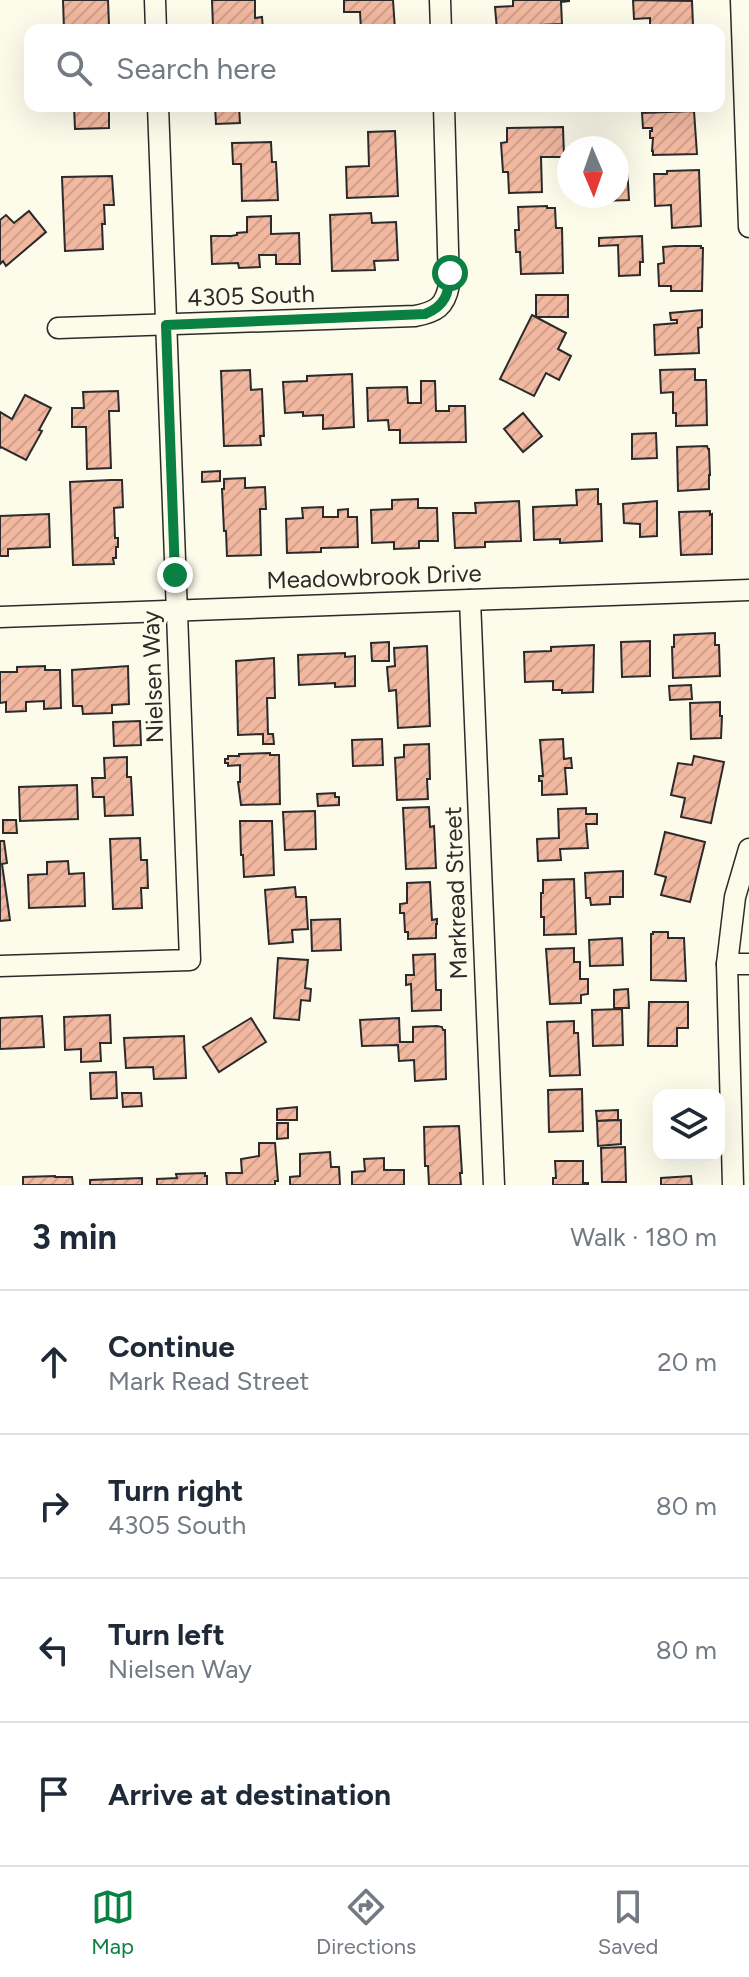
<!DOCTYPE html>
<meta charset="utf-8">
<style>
:root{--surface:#fff;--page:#f6f6f7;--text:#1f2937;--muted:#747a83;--line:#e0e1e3;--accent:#0b8043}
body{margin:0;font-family:Figtree,sans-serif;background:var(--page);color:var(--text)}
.controls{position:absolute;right:24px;bottom:24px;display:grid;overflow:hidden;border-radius:16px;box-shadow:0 8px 32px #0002}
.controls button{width:72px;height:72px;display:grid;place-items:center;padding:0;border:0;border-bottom:2px solid var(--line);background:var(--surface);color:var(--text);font:40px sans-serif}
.compass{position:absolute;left:557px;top:136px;width:72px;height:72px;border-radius:50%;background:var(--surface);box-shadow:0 8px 32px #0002;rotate:178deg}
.stop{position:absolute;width:24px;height:24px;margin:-18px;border:6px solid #0b8043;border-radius:50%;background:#fff}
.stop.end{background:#0b8043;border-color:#fff;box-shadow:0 2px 8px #0008}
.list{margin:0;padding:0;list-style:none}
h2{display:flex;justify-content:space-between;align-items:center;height:104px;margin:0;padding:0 32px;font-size:34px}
h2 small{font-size:26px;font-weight:400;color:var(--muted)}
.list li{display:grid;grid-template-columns:52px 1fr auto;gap:24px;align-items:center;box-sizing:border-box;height:144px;padding:0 32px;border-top:2px solid var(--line)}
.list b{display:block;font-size:30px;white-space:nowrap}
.list p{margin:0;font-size:26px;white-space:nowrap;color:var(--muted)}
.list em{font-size:26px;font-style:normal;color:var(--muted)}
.icon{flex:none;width:44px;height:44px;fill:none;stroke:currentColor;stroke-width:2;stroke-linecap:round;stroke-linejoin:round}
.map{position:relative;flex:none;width:749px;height:1185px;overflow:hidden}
.search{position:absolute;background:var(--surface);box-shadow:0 8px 32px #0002;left:24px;right:24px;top:24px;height:88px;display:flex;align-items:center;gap:20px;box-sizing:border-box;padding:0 28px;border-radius:16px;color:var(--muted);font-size:30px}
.sheet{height:680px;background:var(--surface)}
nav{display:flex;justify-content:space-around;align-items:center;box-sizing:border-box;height:112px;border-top:2px solid var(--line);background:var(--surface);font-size:22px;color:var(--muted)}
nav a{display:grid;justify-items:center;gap:4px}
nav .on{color:var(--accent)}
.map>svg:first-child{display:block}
</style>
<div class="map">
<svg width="749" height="1185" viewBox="0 0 749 1185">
<defs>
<pattern id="building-hatch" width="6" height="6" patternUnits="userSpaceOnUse" patternTransform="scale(2)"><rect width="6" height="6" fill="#f2b8a0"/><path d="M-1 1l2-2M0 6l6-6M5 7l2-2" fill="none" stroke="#d09e8a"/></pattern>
</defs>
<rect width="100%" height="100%" fill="#fdfbea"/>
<!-- building -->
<g fill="url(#building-hatch)" stroke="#2b2b2b" stroke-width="2">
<polygon points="63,0 108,0 109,25 94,26 94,30 64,30"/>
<polygon points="212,0 255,0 255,18 262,17 263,30 216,30 216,27 213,27"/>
<polygon points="344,0 393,0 395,30 361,30 360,12 344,12"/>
<polygon points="513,0 569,0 569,1 561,2 562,24 517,26 517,27 505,28 505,30 497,30 495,7 513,6"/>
<polygon points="633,0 692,1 693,26 668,27 668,30 650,30 650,18 634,19"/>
<polygon points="74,106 109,106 109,128 75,129"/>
<polygon points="215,106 239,106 240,123 216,124"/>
<polygon points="694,111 697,154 653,155 653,151 652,151 653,138 650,138 650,131 652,131 652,128 643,128 642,113"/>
<polygon points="563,127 564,157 541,157 542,192 509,193 508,172 503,172 501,143 507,142 507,128"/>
<polygon points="395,131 398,196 347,198 346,167 369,166 368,132"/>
<polygon points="271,142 272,162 276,162 278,200 242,201 241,164 233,164 232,143"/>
<polygon points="627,166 629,200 600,201 600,196 617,196 617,167"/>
<polygon points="699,170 701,226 672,228 671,205 655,206 654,174 667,174 667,171"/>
<polygon points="112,176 114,205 104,205 105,224 102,224 103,249 65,251 62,177"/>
<polygon points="547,206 547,208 555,208 556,228 562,228 563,273 521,274 520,252 516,252 515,230 519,230 518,207"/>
<polygon points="29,211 46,232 6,266 3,261 0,264 0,220 6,215 14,223"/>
<polygon points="371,213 372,223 396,222 398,260 374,261 375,270 332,271 330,215"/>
<polygon points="271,216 271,234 299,233 300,264 276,264 276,255 259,255 260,267 239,268 238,263 212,264 211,236 231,236 237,235 237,233 247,232 247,217"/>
<polygon points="642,236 643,262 640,262 640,275 619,276 618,245 599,246 599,238"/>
<polygon points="675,246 701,246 701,248 703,248 702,291 671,291 671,286 659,286 658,264 664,263 663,247"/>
<rect x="536" y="295" width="32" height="22"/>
<polygon points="702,310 702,327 698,328 699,353 655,355 654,325 677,323 677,320 671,320 670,313"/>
<polygon points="532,315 566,333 558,349 571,356 559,380 546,373 534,396 500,379"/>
<polygon points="695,369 695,380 706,380 707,425 676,426 676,413 673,413 673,392 661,393 660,370"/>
<polygon points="250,370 251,390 262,389 264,436 260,436 261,445 224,446 221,371"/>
<polygon points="352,374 354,427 323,429 323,415 303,416 303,412 285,413 283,382 307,381 307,376"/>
<polygon points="421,381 435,381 436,411 449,411 449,406 465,406 466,442 400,443 400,430 389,430 388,420 368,421 367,388 407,387 408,403 421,403"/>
<polygon points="118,391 119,411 109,411 111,468 87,469 86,427 72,427 72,408 84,408 83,392"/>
<polygon points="25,395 51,408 39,430 42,431 26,460 1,447 0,448 0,412 12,419"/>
<polygon points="523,413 542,436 523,452 504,429"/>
<polygon points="656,433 657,458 632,459 632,434"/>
<polygon points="707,446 708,449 709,449 710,475 709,475 709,489 678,491 677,447"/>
<polygon points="220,471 220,481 202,482 202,472"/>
<polygon points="245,478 245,488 265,487 266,509 260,509 261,555 227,556 226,531 224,531 222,489 224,489 224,479"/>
<polygon points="111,480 122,480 123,507 114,508 115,538 118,538 118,547 116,547 116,558 113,558 114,564 73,565 70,482"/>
<polygon points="598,489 598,504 601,504 602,541 560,543 560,539 534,540 533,507 577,505 576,490"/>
<polygon points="418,499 418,508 437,508 438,541 419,541 419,548 394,549 394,542 372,543 371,510 392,509 392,500"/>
<polygon points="519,501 521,541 485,542 485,547 455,548 453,513 476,513 475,503"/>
<polygon points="657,501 657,536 640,537 640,524 624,523 623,504"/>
<polygon points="323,507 323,517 338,517 338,510 348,509 348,517 357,517 358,547 321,548 321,552 287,553 286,519 303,518 302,508"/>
<polygon points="710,511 710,515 712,514 712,554 681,555 679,512"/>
<polygon points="49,514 50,547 8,549 8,556 0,556 0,516"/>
<polygon points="715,633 715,645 719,645 720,676 673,678 672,647 674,647 674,635"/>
<polygon points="650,641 650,676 622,677 621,642"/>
<polygon points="389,642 389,661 372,661 371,643"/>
<polygon points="594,645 593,692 562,693 562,690 553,690 553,681 525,682 524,652 551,651 551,647"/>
<polygon points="427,646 430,726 398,728 396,690 389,691 387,667 395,666 394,648"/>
<polygon points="345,653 345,657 355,656 355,686 335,687 335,683 299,685 298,655"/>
<polygon points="274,658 275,698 267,698 268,734 273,734 274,744 263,744 263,734 238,735 236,661"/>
<polygon points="45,666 45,670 60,670 61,708 44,709 44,701 26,702 26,711 6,712 6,702 0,703 0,672 17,672 17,667"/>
<polygon points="128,666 129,704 112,705 112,713 83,714 82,706 73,706 72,670"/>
<polygon points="691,685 692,699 670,700 669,686"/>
<polygon points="720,702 720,716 722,716 721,738 691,739 690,703"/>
<polygon points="140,721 141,745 114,746 113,722"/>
<polygon points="382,739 383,765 353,766 352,740"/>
<polygon points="563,739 564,759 571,758 572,768 565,768 567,794 542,795 542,781 539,781 539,776 543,776 540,740"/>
<polygon points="429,744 430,779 427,779 428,799 397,800 395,758 404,757 404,745"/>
<polygon points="270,753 270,755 279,755 280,804 241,805 238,782 240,782 240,765 228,766 228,763 225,763 225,759 228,759 228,756 239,756 239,754"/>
<polygon points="694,756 724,762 711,823 681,817 685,798 671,795 678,763 692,765"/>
<polygon points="127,757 127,777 131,777 133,815 105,816 104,797 93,797 92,778 105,778 104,758"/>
<polygon points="77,785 78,819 20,821 19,787"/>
<polygon points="335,793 335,797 339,797 339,805 318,806 317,794"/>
<polygon points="429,807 430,827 434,826 436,868 406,869 403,808"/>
<polygon points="586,808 586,814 597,814 597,824 586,824 588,848 560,849 561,860 538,861 537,839 559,838 558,809"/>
<polygon points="315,811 316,849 285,850 283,812"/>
<polygon points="3,820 16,820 17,833 3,833"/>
<polygon points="240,821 272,821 274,875 244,877 243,855 241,855"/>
<polygon points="665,832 705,842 690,902 661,895 666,877 655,874"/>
<polygon points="140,838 141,860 147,860 148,888 141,888 142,908 113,909 110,839"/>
<polygon points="0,841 4,841 7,863 2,864 10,920 0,921"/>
<polygon points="68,861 69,874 84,873 85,906 29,908 28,875 47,874 47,862"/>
<polygon points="623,871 623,897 610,897 610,904 591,905 590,898 586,898 585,873"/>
<polygon points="574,879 576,934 544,935 544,917 541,917 541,893 543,893 543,880"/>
<polygon points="430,882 432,920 437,919 437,924 436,924 436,938 408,939 408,932 405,932 404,913 400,913 400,904 407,903 407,883"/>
<polygon points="295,887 296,897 306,897 308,929 292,930 293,942 269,944 265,890"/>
<polygon points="340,919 341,950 312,951 311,920"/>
<polygon points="653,932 668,932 668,938 684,938 686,981 651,980 651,934 653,934"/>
<polygon points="622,938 623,965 590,966 589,940"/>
<polygon points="574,948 574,962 580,962 580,979 588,979 588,994 581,995 581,1003 550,1004 546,949"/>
<polygon points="435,954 436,990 441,990 441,1010 412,1011 411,984 406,985 406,975 414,975 413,955"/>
<polygon points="278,958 308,960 305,988 311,989 310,1001 301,1000 299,1020 274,1018"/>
<polygon points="628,989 629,1008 614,1008 614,990"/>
<polygon points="649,1002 688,1002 688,1028 677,1028 677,1046 648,1046"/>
<polygon points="622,1009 623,1045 593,1046 592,1010"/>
<polygon points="110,1015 111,1043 100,1043 101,1061 81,1062 81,1049 65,1050 64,1017"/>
<polygon points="42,1016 44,1047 0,1049 0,1018"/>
<polygon points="251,1018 266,1042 219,1072 203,1047"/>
<polygon points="399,1018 400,1042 413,1042 413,1027 437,1026 442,1027 443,1030 445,1030 446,1079 415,1081 414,1060 399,1061 398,1045 362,1046 360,1020"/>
<polygon points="574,1021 574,1033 578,1033 580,1075 550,1076 547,1022"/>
<polygon points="184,1036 186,1078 154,1079 153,1067 126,1068 124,1038"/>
<polygon points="116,1072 117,1098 91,1099 90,1073"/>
<polygon points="582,1089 583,1131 549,1132 548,1090"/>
<polygon points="122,1093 141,1093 142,1106 123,1107"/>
<polygon points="297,1107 297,1120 277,1120 277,1109"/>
<polygon points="618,1110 618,1120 597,1121 596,1111"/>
<polygon points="621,1120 621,1144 598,1146 597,1121"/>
<polygon points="277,1123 288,1123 288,1138 277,1139"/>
<polygon points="459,1126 462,1173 460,1173 461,1185 429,1185 428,1166 425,1166 424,1127"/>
<polygon points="259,1143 275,1143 278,1181 275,1181 275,1185 227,1185 226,1173 242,1173 241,1159 259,1156"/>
<polygon points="625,1147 626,1182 602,1182 601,1148"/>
<polygon points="330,1152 331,1167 339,1167 340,1185 290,1185 290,1177 300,1176 300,1154"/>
<polygon points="384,1158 384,1170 404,1170 404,1185 352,1185 352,1172 365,1171 364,1159"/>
<polygon points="555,1161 583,1161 583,1183 588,1183 588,1185 553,1185 553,1178 556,1178"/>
<polygon points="205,1173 205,1176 207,1176 207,1185 157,1185 157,1179 177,1178 176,1174"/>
<polygon points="55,1176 55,1177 72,1177 73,1185 23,1185 23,1177"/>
<polygon points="691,1176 692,1185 661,1185 661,1178"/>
<polygon points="142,1178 142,1185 90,1185 90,1180"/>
</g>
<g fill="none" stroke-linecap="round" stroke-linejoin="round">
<defs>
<g id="minor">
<polyline points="155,0 156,30"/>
<polyline points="440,0 441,30"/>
<polyline points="741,0 749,227"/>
<path d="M58,328L415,316C436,312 445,307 449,285L444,106"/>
<polyline points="470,600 494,1185"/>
<polyline points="0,617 749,590"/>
<polyline points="727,964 749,964"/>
<polyline points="0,966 190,960 158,106"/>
<polyline points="733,1185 727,964 735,897 749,849"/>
</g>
</defs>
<!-- minor casing -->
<use href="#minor" stroke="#2b2b2b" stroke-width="23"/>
<!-- minor -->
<use href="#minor" stroke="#fdfbea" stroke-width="20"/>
</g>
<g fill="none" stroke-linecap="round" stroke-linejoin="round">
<!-- route -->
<path stroke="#0b8043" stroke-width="10" d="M175,575L166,325L425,314C445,306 449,294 450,273"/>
</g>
<g text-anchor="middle" stroke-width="6" stroke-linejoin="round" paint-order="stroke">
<!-- street labels -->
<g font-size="24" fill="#2b2b2b" stroke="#fdfbea">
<text transform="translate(251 296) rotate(-2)" y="8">4305 South</text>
<text transform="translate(374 577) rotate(-2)" y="8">Meadowbrook Drive</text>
<text transform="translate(153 677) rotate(-92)" y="8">Nielsen Way</text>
<text transform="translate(456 893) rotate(-92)" y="8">Markread Street</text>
</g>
</g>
</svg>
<div class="controls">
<button><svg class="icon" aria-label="layers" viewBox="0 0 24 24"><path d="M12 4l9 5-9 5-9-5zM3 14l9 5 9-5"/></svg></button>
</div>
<svg class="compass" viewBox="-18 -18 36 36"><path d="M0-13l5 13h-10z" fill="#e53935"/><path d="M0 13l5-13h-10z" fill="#747a83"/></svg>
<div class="stop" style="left:450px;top:273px"></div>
<div class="stop end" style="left:175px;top:575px"></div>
<div class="search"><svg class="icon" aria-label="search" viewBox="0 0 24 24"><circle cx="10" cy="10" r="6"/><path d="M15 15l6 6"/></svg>Search here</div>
</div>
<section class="sheet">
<h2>3 min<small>Walk · 180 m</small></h2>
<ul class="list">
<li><svg class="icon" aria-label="ahead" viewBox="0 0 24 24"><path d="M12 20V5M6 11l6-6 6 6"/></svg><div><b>Continue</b><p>Mark Read Street</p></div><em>20 m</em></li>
<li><svg class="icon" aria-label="right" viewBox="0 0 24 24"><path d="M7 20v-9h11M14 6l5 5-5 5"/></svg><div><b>Turn right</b><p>4305 South</p></div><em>80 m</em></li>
<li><svg class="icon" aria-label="left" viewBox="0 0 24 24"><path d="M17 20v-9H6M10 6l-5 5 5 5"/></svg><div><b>Turn left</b><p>Nielsen Way</p></div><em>80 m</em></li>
<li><svg class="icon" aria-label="arrive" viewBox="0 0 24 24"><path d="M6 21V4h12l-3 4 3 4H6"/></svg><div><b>Arrive at destination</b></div></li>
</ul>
</section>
<nav>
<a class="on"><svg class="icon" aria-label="map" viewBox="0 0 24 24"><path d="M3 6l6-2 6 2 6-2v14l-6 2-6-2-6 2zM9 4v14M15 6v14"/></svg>Map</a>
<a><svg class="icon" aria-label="directions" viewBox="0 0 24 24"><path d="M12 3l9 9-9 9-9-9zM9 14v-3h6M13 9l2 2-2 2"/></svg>Directions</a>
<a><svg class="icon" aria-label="saved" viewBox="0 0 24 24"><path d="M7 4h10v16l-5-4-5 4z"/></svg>Saved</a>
</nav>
